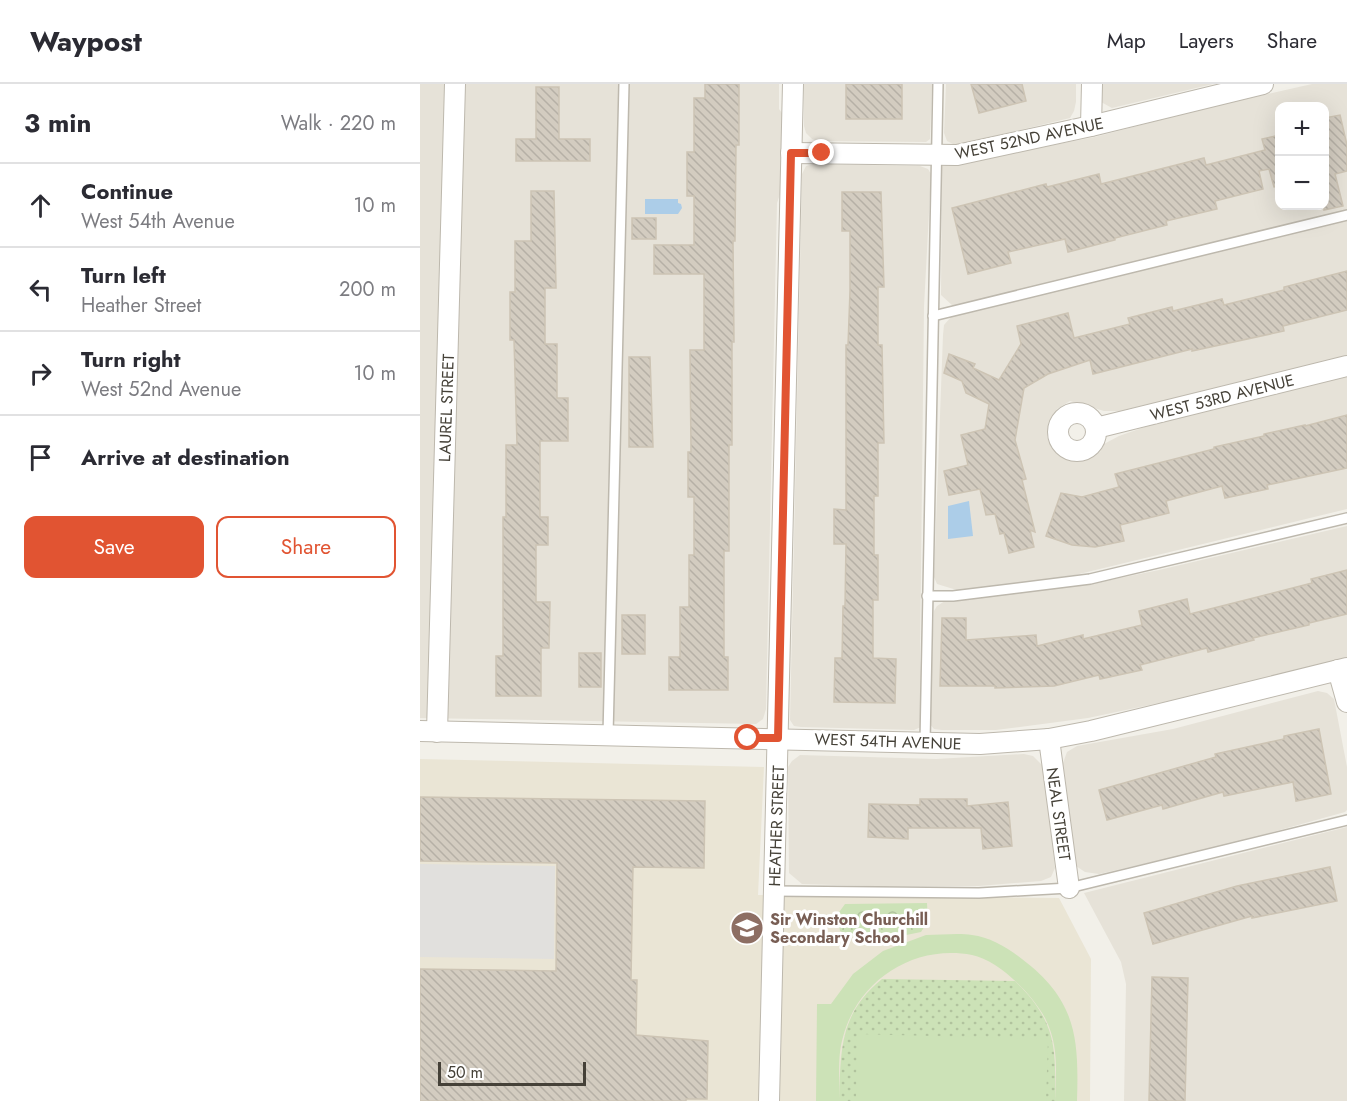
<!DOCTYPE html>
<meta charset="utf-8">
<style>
:root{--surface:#fff;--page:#f2f2f3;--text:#2b2b33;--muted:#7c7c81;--line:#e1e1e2;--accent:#e15432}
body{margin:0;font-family:Jost,sans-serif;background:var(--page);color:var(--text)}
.controls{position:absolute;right:18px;top:18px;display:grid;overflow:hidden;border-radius:12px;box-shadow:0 6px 24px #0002}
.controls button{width:54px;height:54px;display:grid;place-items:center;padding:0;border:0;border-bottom:2px solid var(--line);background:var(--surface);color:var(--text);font:30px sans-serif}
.scale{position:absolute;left:18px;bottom:15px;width:148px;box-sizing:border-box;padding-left:6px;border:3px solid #454138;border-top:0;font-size:16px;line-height:21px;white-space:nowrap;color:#454138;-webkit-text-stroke:4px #fff;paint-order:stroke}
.stop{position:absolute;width:18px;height:18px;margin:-14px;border:4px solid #e15432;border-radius:50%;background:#fff}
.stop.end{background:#e15432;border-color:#fff;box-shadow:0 2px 6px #0008}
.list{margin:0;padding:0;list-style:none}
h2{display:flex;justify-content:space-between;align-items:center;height:78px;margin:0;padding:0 24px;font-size:26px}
h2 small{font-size:20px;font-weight:400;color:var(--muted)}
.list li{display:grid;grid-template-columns:39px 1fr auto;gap:18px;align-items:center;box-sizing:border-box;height:84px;padding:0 24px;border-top:2px solid var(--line)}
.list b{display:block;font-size:22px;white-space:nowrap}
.list p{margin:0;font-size:20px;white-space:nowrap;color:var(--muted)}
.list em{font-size:20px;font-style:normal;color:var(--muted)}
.actions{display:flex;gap:12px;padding:18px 24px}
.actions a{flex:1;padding:14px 0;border:2px solid var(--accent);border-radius:12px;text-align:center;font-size:21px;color:var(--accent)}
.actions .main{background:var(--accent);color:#fff}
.icon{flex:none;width:33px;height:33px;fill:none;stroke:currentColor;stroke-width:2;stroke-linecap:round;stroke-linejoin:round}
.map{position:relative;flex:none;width:927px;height:1017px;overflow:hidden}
header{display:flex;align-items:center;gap:36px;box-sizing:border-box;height:84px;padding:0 30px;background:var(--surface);border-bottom:2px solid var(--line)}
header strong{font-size:28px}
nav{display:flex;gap:33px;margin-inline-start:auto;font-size:21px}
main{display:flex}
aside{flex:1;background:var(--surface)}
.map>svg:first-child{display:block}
</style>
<header>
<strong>Waypost</strong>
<nav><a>Map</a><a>Layers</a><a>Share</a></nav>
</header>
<main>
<aside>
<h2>3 min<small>Walk · 220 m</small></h2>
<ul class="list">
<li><svg class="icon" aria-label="ahead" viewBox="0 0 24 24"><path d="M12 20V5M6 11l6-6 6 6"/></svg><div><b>Continue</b><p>West 54th Avenue</p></div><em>10 m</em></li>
<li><svg class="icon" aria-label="left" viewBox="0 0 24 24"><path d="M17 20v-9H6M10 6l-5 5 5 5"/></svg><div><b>Turn left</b><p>Heather Street</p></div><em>200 m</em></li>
<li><svg class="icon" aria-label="right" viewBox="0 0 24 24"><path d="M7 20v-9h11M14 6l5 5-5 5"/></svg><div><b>Turn right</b><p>West 52nd Avenue</p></div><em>10 m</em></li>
<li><svg class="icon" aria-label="arrive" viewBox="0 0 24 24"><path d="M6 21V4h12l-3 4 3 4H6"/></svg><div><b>Arrive at destination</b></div></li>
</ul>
<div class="actions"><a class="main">Save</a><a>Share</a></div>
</aside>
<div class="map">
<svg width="927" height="1017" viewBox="0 0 927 1017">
<defs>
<pattern id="grass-dots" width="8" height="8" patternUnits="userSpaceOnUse" patternTransform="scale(1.5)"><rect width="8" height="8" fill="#cce2b7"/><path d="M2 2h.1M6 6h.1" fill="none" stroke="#b1c39e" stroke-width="1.8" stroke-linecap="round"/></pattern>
<pattern id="forest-crowns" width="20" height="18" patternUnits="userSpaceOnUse" patternTransform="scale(1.5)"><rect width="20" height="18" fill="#cce2b7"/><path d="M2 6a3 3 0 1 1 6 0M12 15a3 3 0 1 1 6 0" fill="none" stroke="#b1c39e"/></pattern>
<pattern id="building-back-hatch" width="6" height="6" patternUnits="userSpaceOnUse" patternTransform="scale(1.5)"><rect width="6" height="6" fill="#d3ccc0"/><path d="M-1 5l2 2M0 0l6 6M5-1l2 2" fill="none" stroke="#b6b0a6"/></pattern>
</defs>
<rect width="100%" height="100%" fill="#f2f0e9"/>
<!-- residential -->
<g fill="#e6e2d8" fill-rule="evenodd">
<polygon points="0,0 359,0 359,25 362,29 361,107 357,119 346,625 343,635 336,640 0,634"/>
<polygon points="384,0 512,0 510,55 506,58 398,57 392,55 386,49 384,42"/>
<polygon points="526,0 656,0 656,18 654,27 650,34 542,60 533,60 527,57 524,49"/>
<polygon points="678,0 793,0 692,24 681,18"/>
<path d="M892,0H927V127L533,222L521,211L522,82L675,53L782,25ZM860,22H904V122H860Z"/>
<polygon points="394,80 500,82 508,85 511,90 504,223 500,575 503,639 501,643 494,646 381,643 374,642 370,636 382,90 386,82"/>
<polygon points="927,135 927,273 700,327 684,327 650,317 637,325 627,353 634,365 641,369 655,376 667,374 680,368 684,360 699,352 745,336 927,292 927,425 655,491 540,507 517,500 514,493 523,251 524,241 531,233"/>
<polygon points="927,442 927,574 796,607 668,634 576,646 522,646 514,645 509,639 514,527 517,522 525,517 671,500 739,486"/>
<polygon points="898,607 907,609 914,615 927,683 927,726 925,728 799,763 679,790 665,788 656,782 643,679 647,668 657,662 753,645"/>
<polygon points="604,670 613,672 624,683 635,784 631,793 621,797 559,802 451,802 382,800 369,789 368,683 372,677 380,671 516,675"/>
<polygon points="927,743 927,1017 704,1017 706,900 701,878 664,809"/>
</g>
<!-- education -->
<polygon fill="#eae5d5" points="0,675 344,683 338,811 639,814 671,875 670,1017 0,1017"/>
<!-- grass -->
<path fill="url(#grass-dots)" d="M462,895L595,897C636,937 636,962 635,1017H419C421,966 419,930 462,895Z"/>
<!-- forest -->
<polygon fill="url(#forest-crowns)" points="507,819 508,837 501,848 467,855 454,861 420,847 417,831 425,820"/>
<!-- park -->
<g fill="#cce2b7">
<path d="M506,851C521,851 538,849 552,851C570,853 588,864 602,875C656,916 659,953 657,1017H635C636,990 639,962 626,936C615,913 579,876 552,871C494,860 438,896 423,953C417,973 420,996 419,1017H396L397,920H411L433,890L463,867Z"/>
<polygon points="437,950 628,955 626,1017 436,1017"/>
</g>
<!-- parking -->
<polygon fill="#e1e0dd" points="0,780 135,782 134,875 0,873"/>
<!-- water -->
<g fill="#accde8">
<polygon points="225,115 258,115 258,119 261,120 262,124 258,130 225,130"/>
<polygon points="549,417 553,452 528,455 528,422"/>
</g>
<!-- building -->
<g fill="url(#building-back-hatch)" stroke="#cdc4b4" stroke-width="1.5">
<polygon points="285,0 319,0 319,61 316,61 315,157 313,157 314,258 312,258 312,361 309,361 309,467 304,467 304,573 308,573 308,606 249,606 249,573 260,573 260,523 269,523 269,471 274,471 274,413 268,413 268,368 271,368 270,266 284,266 284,190 234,190 234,161 274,161 274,112 267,112 267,68 274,68 274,14 285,14"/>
<rect x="426" y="0" width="56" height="35"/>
<polygon points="551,0 602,0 606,17 559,29"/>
<polygon points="116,3 139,3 139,55 170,55 170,77 96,77 96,55 116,55"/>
<polygon points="920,31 927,61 927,87 915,90 923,122 904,126 904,34"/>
<polygon points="860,51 860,102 854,103 849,85 839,87 843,105 795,117 797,125 746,137 747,141 695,154 695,156 648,168 645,155 588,168 591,179 548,190 532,124 626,100 627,103 679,90 681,100 784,74 786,81 845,66 842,55"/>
<polygon points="111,107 134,107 136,204 125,204 125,260 137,260 137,314 148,314 148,357 120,357 120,433 128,433 128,461 116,461 116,518 130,518 129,564 121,564 121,612 76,612 76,572 83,572 83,433 86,433 86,361 97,361 94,256 90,256 90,208 95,208 95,157 111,157"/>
<polygon points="422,108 461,108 464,203 458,203 458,261 462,261 464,359 458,359 458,412 454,412 454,471 458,471 458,516 453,516 453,574 476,575 475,619 414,618 415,574 422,574 423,522 425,522 426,460 414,460 414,425 426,426 426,261 428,261 430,207 430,147 422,147"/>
<rect x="212" y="134" width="24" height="21"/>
<polygon points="927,187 927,226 863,242 864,247 772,267 772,265 673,290 670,276 628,290 604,304 595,356 606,395 602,396 615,448 610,446 614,463 589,469 584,449 580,450 575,430 566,431 560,405 529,411 524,387 548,381 541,351 565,345 569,320 546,309 542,297 524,289 529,270 555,280 553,284 579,296 601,260 597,242 648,229 654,254 710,240 708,234 752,223 753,227 802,215 804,221 864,206 864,203"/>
<polygon points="209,273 230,273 233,363 209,363"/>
<polygon points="927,331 927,384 847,401 848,405 805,414 802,402 746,417 749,429 700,441 704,457 675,463 652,461 626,452 641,409 662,413 699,403 695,390 794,365 794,363 844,352 844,350 885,341 885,342"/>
<polygon points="927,486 927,530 889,539 889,541 833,554 834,556 788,568 787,564 720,581 722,586 680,595 679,591 634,602 575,604 575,602 520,602 522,534 546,534 546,556 616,551 617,562 663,551 663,555 722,541 719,527 767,515 770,530 892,499 891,495"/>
<rect x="202" y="531" width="23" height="39"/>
<rect x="159" y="569" width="22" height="34"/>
<polygon points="899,645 911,710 876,717 873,698 804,712 803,708 743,725 742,721 687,736 679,706 796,673 795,670 864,655 864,652"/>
<polygon points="0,713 285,717 284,784 213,783 211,896 217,896 216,951 288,957 287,1015 266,1015 266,1017 0,1017 0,885 136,887 137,779 0,777"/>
<polygon points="500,715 547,715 547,722 588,718 592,762 563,765 561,744 488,744 488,755 448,753 449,720 500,721"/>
<polygon points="910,783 917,817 832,834 832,832 733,860 724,829 817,802"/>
<polygon points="732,893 768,894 765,1017 729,1017"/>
</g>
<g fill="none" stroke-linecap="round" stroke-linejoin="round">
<defs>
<g id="lane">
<polyline points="513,232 927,131"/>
<polyline points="507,512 533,512 670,495 927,434"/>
<polyline points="188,651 204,0"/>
<polyline points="505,659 518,0"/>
<polyline points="354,807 559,809 649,804 927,736"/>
</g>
<g id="street">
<polyline points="671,42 672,0"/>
<polyline points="371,69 537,71 671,42 843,0"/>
<circle cx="657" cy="348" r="19"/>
<polyline points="676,344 927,282"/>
<polyline points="918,586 927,618"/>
<polyline points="0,647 560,660 629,655 671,647 927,584"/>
<polyline points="17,648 35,0"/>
<polyline points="629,655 649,804"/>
<polyline points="349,1017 373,0"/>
</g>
</defs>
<!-- lane casing -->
<use href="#lane" stroke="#bdb8ad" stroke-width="12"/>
<!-- street casing -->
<use href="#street" stroke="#bdb8ad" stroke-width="22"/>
<!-- lane -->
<use href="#lane" stroke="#fff" stroke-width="9"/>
<!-- street -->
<use href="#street" stroke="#fff" stroke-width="20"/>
</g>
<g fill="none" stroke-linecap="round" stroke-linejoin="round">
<!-- route -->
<polyline stroke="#e15432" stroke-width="8" points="328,654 358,654 371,69 402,69"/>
</g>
<!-- icons -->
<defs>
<symbol id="school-disc" viewBox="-11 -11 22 22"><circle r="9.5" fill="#8d6e63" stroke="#fff"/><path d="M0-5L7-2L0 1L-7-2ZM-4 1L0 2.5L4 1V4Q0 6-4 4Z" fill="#fff"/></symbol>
</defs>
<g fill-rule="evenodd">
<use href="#school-disc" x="308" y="825" width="38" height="38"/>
</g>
<g text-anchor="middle" stroke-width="6" stroke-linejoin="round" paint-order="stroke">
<!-- street labels -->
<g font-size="16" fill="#454138" stroke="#fff">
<text transform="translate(609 54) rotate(-12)" y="6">WEST 52ND AVENUE</text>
<text transform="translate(802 313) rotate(-14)" y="6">WEST 53RD AVENUE</text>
<text transform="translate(26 324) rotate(-88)" y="6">LAUREL STREET</text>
<text transform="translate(468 657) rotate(2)" y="6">WEST 54TH AVENUE</text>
<text transform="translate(639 730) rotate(82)" y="6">NEAL STREET</text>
<text transform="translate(356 742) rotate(-88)" y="6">HEATHER STREET</text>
</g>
<!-- education labels -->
<g font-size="16" font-weight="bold" fill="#785e54" stroke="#fff" text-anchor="start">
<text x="350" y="841">Sir Winston Churchill<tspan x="350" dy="18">Secondary School</tspan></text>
</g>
</g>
</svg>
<div class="controls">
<button>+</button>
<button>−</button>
</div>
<div class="scale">50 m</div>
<div class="stop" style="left:328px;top:654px"></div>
<div class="stop end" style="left:402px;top:69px"></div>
</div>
</main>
